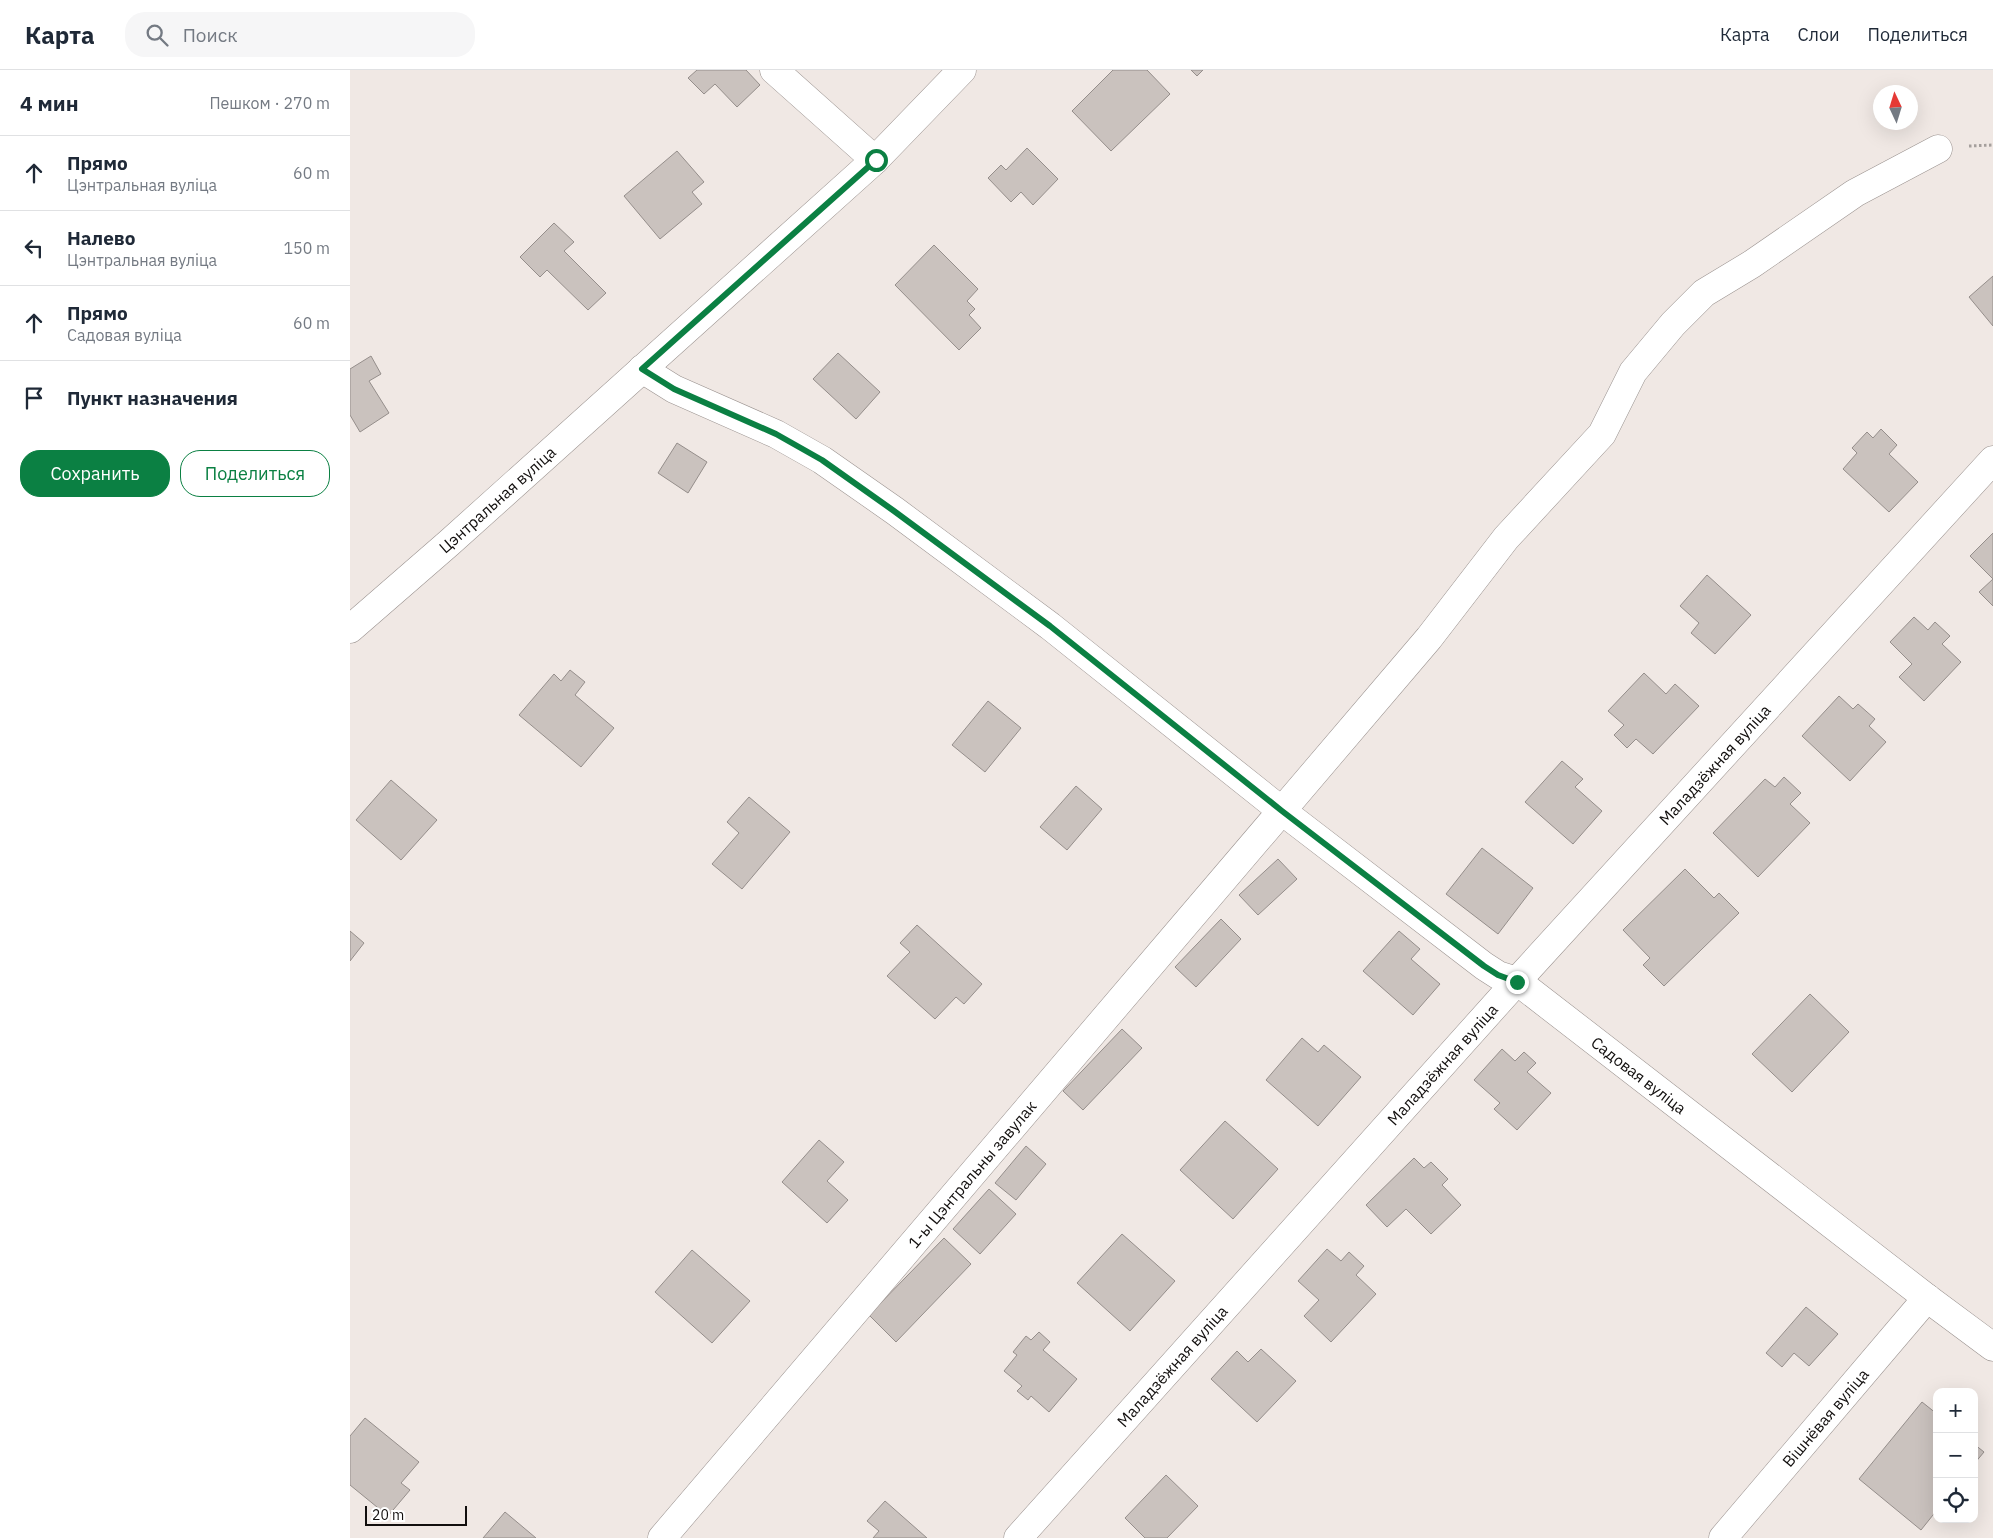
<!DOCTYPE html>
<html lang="ru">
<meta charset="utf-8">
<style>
:root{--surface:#fff;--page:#f6f6f7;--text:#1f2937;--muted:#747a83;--line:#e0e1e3;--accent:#0b8043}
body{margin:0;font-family:"IBM Plex Sans",sans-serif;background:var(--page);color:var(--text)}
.controls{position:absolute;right:15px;bottom:15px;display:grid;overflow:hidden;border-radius:10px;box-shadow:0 5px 20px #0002}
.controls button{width:45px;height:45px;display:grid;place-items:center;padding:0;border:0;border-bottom:1px solid var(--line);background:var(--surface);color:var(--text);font:25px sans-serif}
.compass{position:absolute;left:1523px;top:15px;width:45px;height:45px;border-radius:50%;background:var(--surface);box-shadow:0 5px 20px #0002;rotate:356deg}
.scale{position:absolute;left:15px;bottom:12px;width:102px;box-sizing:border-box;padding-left:5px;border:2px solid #120f0e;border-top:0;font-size:14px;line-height:18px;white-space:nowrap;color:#120f0e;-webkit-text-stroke:4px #fff;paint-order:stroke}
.stop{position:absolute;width:15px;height:15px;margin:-11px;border:4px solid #0b8043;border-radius:50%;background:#fff}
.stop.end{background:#0b8043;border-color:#fff;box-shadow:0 1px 5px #0008}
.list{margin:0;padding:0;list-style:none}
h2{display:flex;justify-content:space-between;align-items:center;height:65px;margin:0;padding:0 20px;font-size:21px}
h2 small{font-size:16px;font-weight:400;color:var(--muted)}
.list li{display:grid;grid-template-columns:32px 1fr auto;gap:15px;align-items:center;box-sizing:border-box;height:75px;padding:0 20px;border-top:1px solid var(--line)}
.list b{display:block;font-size:19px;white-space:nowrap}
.list p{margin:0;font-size:16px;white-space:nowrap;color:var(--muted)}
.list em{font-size:16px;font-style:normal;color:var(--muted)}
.actions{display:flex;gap:10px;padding:15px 20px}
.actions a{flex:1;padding:11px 0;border:1px solid var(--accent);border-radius:20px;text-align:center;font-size:18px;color:var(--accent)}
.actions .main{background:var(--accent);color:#fff}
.icon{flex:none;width:28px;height:28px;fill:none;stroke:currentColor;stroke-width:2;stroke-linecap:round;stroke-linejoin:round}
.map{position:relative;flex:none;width:1643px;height:1468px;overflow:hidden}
header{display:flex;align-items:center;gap:30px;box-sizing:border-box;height:70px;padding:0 25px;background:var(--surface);border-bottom:1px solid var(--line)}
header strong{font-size:24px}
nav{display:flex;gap:28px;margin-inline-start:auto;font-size:18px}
.search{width:350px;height:45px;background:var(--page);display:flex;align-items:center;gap:12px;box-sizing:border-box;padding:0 18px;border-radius:20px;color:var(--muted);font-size:19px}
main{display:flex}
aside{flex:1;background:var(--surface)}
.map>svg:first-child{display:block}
</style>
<header>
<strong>Карта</strong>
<div class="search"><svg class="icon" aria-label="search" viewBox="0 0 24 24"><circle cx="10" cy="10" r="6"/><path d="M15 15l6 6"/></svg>Поиск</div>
<nav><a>Карта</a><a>Слои</a><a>Поделиться</a></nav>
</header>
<main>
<aside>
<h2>4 мин<small>Пешком · 270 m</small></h2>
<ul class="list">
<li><svg class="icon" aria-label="ahead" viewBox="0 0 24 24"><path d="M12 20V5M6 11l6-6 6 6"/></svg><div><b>Прямо</b><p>Цэнтральная вуліца</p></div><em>60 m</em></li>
<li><svg class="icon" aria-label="left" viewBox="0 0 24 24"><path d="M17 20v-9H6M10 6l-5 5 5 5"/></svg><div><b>Налево</b><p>Цэнтральная вуліца</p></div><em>150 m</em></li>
<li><svg class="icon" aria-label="ahead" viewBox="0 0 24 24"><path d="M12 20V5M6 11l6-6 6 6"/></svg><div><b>Прямо</b><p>Садовая вуліца</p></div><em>60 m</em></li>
<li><svg class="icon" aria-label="arrive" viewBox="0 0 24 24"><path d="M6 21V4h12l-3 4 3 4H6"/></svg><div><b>Пункт назначения</b></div></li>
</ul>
<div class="actions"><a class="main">Сохранить</a><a>Поделиться</a></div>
</aside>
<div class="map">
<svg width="1643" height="1468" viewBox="0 0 1643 1468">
<rect width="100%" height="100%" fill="#f0e8e4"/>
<!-- building -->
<g fill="#cac2be" stroke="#958e8b">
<polygon points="347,0 396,0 410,15 387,37 365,14 354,24 338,8"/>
<polygon points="763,0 797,0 820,24 761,81 722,41"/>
<polygon points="841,0 853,0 847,6"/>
<polygon points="677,78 708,109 683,135 671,122 661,132 638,108 651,95 656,100"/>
<polygon points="327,81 354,112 342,122 352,134 310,169 274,126"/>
<polygon points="204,153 224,172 214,181 256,223 238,240 197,200 190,207 170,187"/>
<polygon points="584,175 628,219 617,231 625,239 619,245 631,258 609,280 545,215"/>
<polygon points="1643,206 1643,256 1619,227"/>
<polygon points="488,283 530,322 506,349 463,309"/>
<polygon points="21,286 31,304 19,311 39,343 10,362 0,345 0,299"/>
<polygon points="1531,359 1547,375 1539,384 1568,412 1539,442 1493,399 1507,383 1502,378 1517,362 1523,368"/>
<polygon points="327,373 357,392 338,423 308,403"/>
<polygon points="1643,463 1643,536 1629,522 1643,509 1620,486"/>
<polygon points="1357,505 1401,545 1365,584 1341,563 1349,553 1330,536"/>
<polygon points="1564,547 1578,560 1585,552 1600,566 1592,574 1611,592 1574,631 1549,607 1562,594 1540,572"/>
<polygon points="220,600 235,612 225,625 264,658 231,697 169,645 204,604 211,611"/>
<polygon points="1294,603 1316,624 1325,614 1349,636 1303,684 1286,669 1277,678 1264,665 1274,655 1258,641"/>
<polygon points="1489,626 1503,639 1508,634 1525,649 1519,656 1536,672 1500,711 1452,666"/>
<polygon points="638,631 671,658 635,702 602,675"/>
<polygon points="1212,691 1233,709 1225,717 1252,741 1223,774 1175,732"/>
<polygon points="1434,707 1451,723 1440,734 1460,753 1408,807 1363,763 1415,709 1425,717"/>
<polygon points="41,710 87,750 51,790 6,750"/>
<polygon points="726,716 752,739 717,780 690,757"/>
<polygon points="399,727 440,762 392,819 362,794 389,763 377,752"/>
<polygon points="1132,778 1183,818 1148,864 1096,824"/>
<polygon points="928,789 947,809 908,845 889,825"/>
<polygon points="1335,799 1364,828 1369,823 1389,843 1314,916 1293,895 1300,888 1273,860"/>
<polygon points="871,849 891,869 846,917 825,897"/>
<polygon points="567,855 632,914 614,934 606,927 585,949 537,906 560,882 550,873"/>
<polygon points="0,861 14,873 0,891"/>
<polygon points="1049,861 1070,879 1061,889 1090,914 1063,945 1013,901"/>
<polygon points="1460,924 1499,962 1442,1022 1402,984"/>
<polygon points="772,959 792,978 733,1040 713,1021"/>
<polygon points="952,968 968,982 974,975 1011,1007 968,1056 916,1010"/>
<polygon points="1152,979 1165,991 1174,982 1186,993 1177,1002 1201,1023 1167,1060 1144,1039 1150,1033 1124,1010"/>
<polygon points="875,1051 928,1099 883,1149 830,1100"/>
<polygon points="469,1070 494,1092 477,1111 498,1130 477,1153 432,1112"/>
<polygon points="676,1076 696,1094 666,1130 645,1113"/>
<polygon points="1064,1088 1074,1098 1081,1092 1098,1109 1092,1115 1111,1135 1081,1164 1056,1139 1037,1157 1016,1135"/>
<polygon points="639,1119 666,1144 630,1184 603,1159"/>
<polygon points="772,1164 825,1211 780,1261 727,1213"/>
<polygon points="594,1168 621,1194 546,1272 519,1245"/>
<polygon points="977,1179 991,1191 999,1182 1014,1196 1006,1205 1026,1224 981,1272 954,1246 969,1230 948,1211"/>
<polygon points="342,1180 400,1231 362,1273 305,1222"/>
<polygon points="1456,1237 1488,1264 1459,1296 1444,1283 1432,1297 1416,1283"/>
<polygon points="689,1262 700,1272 693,1280 727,1309 699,1342 681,1326 678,1330 667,1321 672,1316 654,1301 667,1285 663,1282 676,1266 681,1270"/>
<polygon points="911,1279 946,1311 907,1352 861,1309 887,1281 898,1292"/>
<polygon points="1572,1332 1587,1344 1587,1440 1571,1460 1509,1409"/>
<polygon points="15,1348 69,1392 51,1413 60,1420 38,1446 0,1415 0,1366"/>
<polygon points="1624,1374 1634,1382 1624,1394"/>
<polygon points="816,1405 848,1436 817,1468 795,1468 775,1448"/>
<polygon points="535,1431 577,1468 523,1468 529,1461 517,1451"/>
<polygon points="155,1442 186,1468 133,1468"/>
</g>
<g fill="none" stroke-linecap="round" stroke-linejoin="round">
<defs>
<g id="minor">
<polyline points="424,0 525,90"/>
<path id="s1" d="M292,299L324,319L426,364L472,390L545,441L700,556L932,741L1134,896L1148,905L1167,911L1577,1228L1643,1277"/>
<path id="s2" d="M0,559L99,473L525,90L612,0"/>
<path id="s3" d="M312,1468L1079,568L1156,468L1252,364L1283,302L1323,254L1354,223L1402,194L1505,123L1588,79"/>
<path id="s4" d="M668,1468L1167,911L1643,390"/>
<path id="s5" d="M1373,1468L1577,1228"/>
</g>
</defs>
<!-- minor casing -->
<use href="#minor" stroke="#9a928f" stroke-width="29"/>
<!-- path -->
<polyline stroke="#a59f9c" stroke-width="3" stroke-dasharray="2.5 2.5" stroke-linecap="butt" points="1619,76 1643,75"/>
<!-- minor -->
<use href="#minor" stroke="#fff" stroke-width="28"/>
</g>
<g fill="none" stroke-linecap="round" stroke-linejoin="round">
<!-- route -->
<polyline stroke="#0b8043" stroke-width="6" points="526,90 292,299 324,319 426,364 472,390 544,441 700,556 932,741 1134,896 1148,905 1167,912"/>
</g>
<g text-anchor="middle" stroke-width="4" stroke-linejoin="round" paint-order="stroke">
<!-- street labels -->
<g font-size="16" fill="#120f0e" stroke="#fff">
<text dy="6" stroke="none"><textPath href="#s2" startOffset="196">Цэнтральная вуліца</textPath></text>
<text dy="6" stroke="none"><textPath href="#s4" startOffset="1041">Маладзёжная вуліца</textPath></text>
<text dy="6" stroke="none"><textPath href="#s4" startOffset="636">Маладзёжная вуліца</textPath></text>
<text dy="6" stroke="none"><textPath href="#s1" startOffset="1226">Садовая вуліца</textPath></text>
<text dy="6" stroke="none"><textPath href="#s3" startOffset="478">1-ы Цэнтральны завулак</textPath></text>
<text dy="6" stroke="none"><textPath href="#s4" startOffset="231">Маладзёжная вуліца</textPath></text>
<text dy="6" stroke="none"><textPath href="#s5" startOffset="158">Вішнёвая вуліца</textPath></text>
</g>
</g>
</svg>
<div class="controls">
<button>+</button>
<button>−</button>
<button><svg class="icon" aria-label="locate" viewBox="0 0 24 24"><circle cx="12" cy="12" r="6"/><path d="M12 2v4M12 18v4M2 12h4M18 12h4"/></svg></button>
</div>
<svg class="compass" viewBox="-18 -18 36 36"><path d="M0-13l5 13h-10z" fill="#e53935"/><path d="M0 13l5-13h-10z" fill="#747a83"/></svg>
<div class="scale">20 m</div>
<div class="stop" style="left:526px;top:90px"></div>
<div class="stop end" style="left:1167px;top:912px"></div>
</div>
</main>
